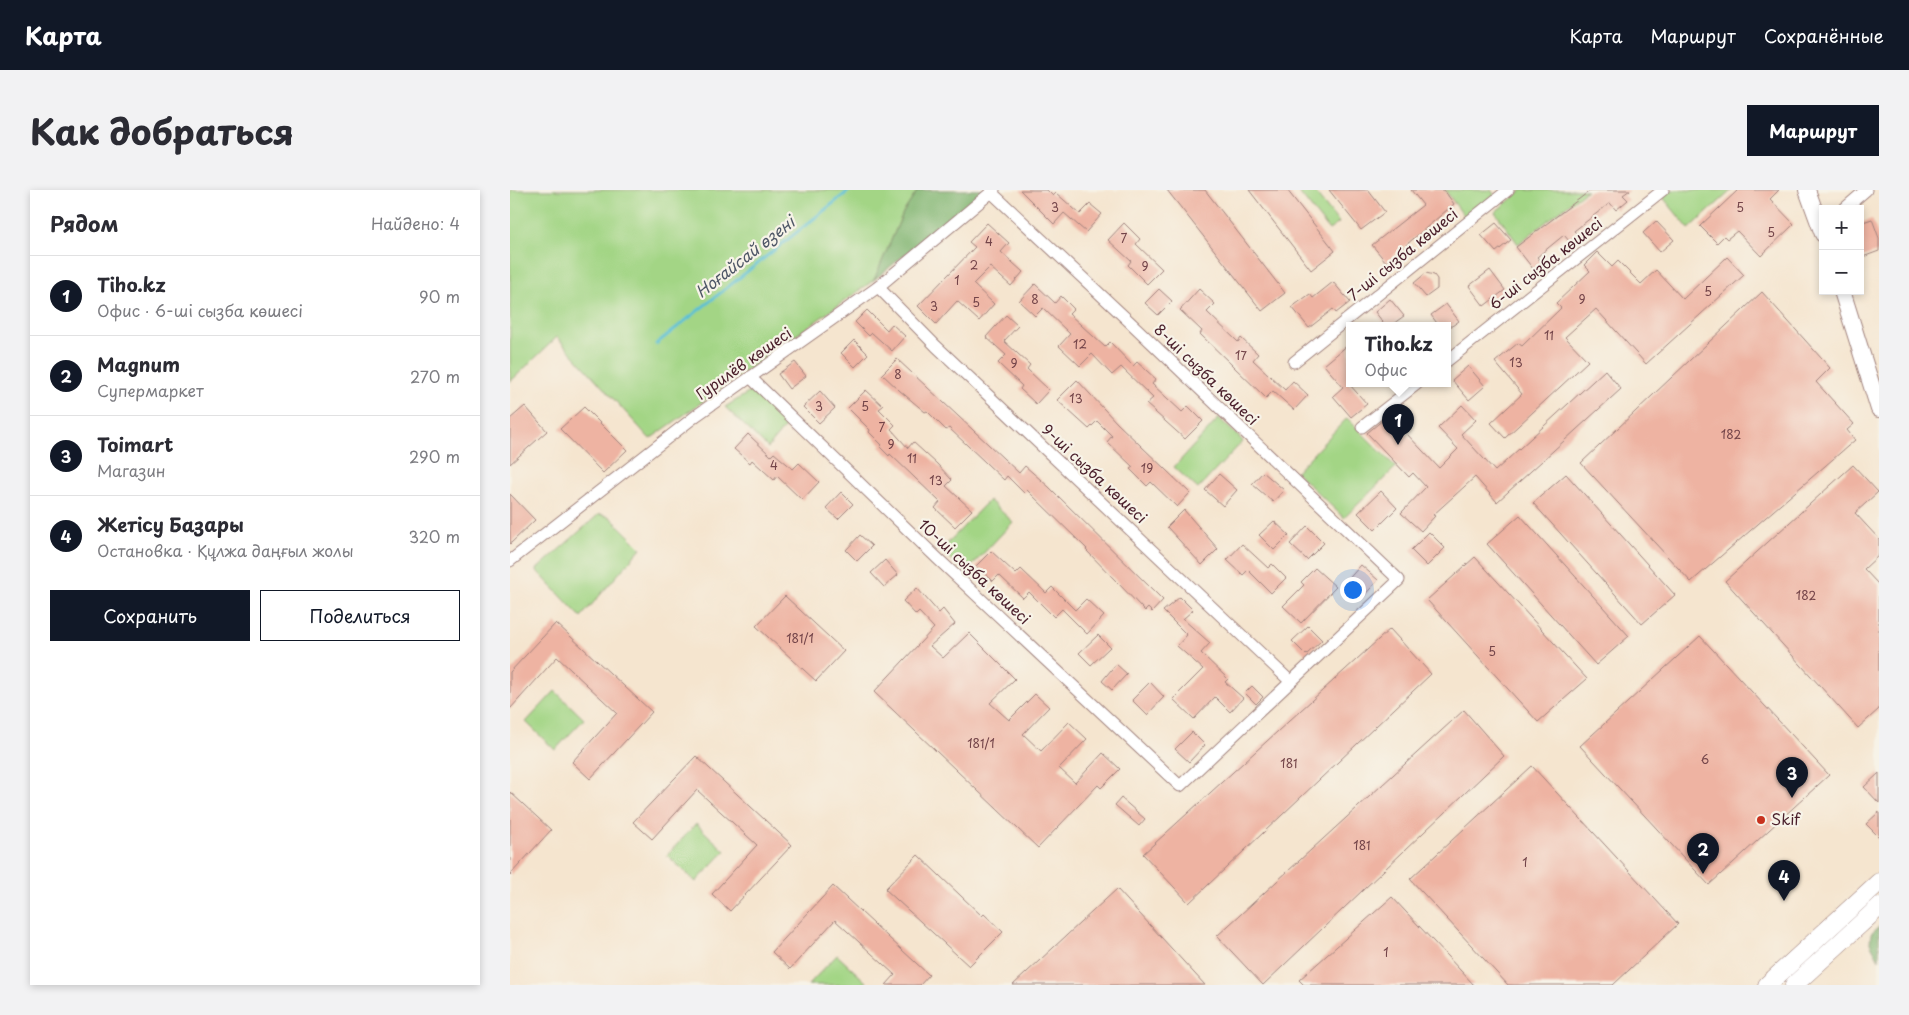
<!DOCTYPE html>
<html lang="ru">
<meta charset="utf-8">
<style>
:root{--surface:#fff;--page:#f2f2f3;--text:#2b2b33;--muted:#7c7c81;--line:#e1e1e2;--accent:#111827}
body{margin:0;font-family:"Playpen Sans",sans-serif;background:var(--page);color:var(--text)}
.controls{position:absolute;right:15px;top:15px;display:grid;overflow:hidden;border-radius:0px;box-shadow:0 2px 8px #0003}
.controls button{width:45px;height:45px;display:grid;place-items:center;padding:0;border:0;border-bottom:1px solid var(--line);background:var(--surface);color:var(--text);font:25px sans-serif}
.you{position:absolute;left:842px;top:399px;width:18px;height:18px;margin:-12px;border:4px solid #fff;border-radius:50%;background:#1a73e8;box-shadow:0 0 0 8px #1a73e833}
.badge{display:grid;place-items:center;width:32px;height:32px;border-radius:50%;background:var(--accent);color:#fff;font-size:16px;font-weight:700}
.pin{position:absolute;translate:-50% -41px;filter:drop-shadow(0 1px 2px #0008)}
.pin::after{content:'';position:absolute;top:26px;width:18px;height:15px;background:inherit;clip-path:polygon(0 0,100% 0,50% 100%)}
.popup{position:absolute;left:836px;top:132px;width:105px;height:65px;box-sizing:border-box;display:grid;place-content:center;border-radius:0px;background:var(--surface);filter:drop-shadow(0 1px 4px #0005);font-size:16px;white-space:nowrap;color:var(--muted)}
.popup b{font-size:19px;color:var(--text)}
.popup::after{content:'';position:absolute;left:50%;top:100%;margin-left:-10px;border:10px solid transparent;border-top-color:var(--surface)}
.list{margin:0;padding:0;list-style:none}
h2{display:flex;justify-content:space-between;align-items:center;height:65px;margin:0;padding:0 20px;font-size:21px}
h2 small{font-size:16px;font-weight:400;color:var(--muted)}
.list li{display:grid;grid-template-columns:32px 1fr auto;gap:15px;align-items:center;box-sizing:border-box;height:80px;padding:0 20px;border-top:1px solid var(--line)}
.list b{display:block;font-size:19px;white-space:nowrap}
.list p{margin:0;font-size:16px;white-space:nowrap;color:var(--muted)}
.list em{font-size:16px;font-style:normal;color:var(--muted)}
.actions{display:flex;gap:10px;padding:15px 20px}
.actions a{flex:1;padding:11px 0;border:1px solid var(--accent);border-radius:0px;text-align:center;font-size:18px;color:var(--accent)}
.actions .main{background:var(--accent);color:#fff}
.map{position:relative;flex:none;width:1369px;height:795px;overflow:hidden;border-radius:0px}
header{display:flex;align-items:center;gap:30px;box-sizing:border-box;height:70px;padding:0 25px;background:var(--accent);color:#fff}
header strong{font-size:24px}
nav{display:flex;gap:28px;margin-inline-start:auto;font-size:18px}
.intro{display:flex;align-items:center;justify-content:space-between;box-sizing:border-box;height:120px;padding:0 30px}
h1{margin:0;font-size:35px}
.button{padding:12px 22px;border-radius:0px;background:var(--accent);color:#fff;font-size:18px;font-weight:700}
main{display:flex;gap:30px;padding:0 30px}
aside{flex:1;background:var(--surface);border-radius:0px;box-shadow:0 2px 8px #0003}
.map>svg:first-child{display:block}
</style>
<header>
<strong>Карта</strong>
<nav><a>Карта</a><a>Маршрут</a><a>Сохранённые</a></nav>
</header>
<div class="intro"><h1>Как добраться</h1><a class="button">Маршрут</a></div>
<main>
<aside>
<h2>Рядом<small>Найдено: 4</small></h2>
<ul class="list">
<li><span class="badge">1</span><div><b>Tiho.kz</b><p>Офис · 6-ші сызба көшесі</p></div><em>90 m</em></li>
<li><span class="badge">2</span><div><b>Magnum</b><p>Супермаркет</p></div><em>270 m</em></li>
<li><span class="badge">3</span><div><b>Toimart</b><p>Магазин</p></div><em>290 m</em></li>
<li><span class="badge">4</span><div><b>Жетісу Базары</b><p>Остановка · Құлжа даңғыл жолы</p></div><em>320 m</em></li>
</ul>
<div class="actions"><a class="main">Сохранить</a><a>Поделиться</a></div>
</aside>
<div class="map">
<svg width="1369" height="795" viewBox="0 0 1369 795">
<rect width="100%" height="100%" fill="#f7f3e8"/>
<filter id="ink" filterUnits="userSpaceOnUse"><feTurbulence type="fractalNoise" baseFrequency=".02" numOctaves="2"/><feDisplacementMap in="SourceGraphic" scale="10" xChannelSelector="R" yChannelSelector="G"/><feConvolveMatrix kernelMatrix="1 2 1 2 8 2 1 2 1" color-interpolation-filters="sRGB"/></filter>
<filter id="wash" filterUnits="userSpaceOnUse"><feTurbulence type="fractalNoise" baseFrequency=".0096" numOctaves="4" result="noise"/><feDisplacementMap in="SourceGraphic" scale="20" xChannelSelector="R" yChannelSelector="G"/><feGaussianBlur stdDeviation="1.12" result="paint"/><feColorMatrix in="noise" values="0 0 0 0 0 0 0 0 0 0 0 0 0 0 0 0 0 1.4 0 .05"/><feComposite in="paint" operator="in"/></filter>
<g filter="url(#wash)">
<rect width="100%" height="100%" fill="#f5e5cf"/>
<!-- green -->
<g fill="#a3d585" stroke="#767a58">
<polygon points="0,0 408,0 393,23 364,90 140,249 47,147 0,192"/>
<polygon points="787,0 803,0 829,33 819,40"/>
<polygon points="935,0 981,0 985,6 956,29"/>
<polygon points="1012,0 1077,0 1008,54 985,22"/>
<polygon points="1158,0 1222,0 1179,39 1151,5"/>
<polygon points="243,200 278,233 258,258 215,217"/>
<polygon points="709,228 733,251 688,299 664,277"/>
<polygon points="837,228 886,277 834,328 786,282"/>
<polygon points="479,310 503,332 455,383 431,360"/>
<polygon points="89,324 100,327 131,358 71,427 26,380"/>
<polygon points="45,501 74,529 45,560 16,532"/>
<polygon points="186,634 215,661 186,692 157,665"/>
<polygon points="327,765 356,792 353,795 298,795"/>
</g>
<!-- forest -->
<g fill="#82b672" stroke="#666a4e">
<polygon points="408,0 474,0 364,90 393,23"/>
<polygon points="1369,736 1369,770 1360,753 1361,743"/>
</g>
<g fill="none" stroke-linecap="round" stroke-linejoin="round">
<!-- stream -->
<polyline stroke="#58bfd6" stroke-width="3" points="146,154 340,0"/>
</g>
<g id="blocks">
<!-- building -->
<g fill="#eeb3a2">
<polygon points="510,0 537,0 543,6 546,3 570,24 580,14 592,24 576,42 554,23 544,34"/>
<polygon points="657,0 695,0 775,103 752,121"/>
<polygon points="739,0 777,0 825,61 801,80"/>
<polygon points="819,0 858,0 875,22 851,40"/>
<polygon points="901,0 934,0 944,14 876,72 862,55 913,15"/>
<polygon points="1081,0 1120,0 1113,5 1118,10 1106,20 1100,13 1064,41 1068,45 1060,52 1054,45 1027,67 1032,73 1024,80 1006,57"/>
<polygon points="1228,0 1269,0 1260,9 1284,34 1251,66 1227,41 1217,49 1214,46 1207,53 1190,36"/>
<polygon points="1362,29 1369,48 1369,61 1350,68 1350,33"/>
<polygon points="1146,31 1164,50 1150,62 1133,43"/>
<polygon points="477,33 499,53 491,62 513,82 501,96 480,77 463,94 484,114 469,131 447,111 426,134 408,116 465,57 459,52"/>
<polygon points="614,33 630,49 626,54 652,79 637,94 618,75 621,71 598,50"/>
<polygon points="986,33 1001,50 986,62 971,45"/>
<polygon points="1087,62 1102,77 1108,71 1131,94 1146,80 1173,109 1217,67 1234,85 1136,174 1086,119 1055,147 1078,171 995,248 981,233 1012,204 985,172 1008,153 1012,156 1051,118 1046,113 1080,81 1074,75"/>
<polygon points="980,80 995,100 974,116 959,96"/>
<polygon points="916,83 924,85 927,89 927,99 916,107 904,93"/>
<polygon points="823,92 840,112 826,123 823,119 799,138 782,117 800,104 803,108"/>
<polygon points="525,94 545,113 551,106 564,119 559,124 595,157 600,152 623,176 627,172 646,189 642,194 672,222 678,216 693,231 675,249 636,214 643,208 611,177 602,185 582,164 570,176 549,156 560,144 533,118 525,126 509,111"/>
<polygon points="649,99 662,111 648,125 635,113"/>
<polygon points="689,99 705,114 697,122 728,152 731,148 748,164 743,170 775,200 783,191 798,205 784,220 763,201 756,208 690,144 692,141 670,120"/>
<polygon points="1252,102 1320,178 1306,192 1344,234 1337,240 1345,250 1181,392 1071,273"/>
<polygon points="880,109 894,126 880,136 876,136 865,122"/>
<polygon points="936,114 949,131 942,136 929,136 921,125"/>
<polygon points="357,120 377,140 382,134 395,146 382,161 362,143 359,146 345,132"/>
<polygon points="496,125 508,136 494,151 520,175 517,179 539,200 526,214 510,199 512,196 488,173 496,165 476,147"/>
<polygon points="344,150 358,164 345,177 331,163"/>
<polygon points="839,154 839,194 857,214 841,227 823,206 833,197 814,175"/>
<polygon points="387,169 509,283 515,276 539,297 653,410 642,422 638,418 635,421 576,360 577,359 517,300 514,303 497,286 494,290 439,238 436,240 417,221 415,222 389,200 372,184"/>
<polygon points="285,172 296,186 279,199 268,184"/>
<polygon points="958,176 975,196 959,210 942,190"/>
<polygon points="1095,180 1111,199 987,312 965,287 923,325 925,326 911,341 891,323 916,297 903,283 899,287 857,243 879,225 929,278 948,259 928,238 952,215 966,230 951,244 985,281"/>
<polygon points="567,190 607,233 680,303 667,317 641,292 637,296 620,279 623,277 597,252 602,246 587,231 579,239 547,210"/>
<polygon points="356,200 373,216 369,219 385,235 381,239 398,258 403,252 427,274 442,290 436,296 462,320 445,337 425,318 430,312 380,264 379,266 370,257 372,255 359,242 360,240 338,218"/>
<polygon points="310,201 325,218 309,233 293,217"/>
<polygon points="15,216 37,241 0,274 0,229"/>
<polygon points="74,217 117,260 93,283 50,239"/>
<polygon points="238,244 261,266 264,263 283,279 289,273 309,292 292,310 267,286 264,290 242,270 240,273 224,259"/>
<polygon points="1343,275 1368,302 1345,323 1369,349 1369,365 1354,379 1369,395 1369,519 1348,538 1215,391"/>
<polygon points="753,282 774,300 763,312 742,294"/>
<polygon points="709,284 727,300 713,316 695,300"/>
<polygon points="1056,284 1165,405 1132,434 1023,313"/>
<polygon points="871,301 887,318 865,340 848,323"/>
<polygon points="331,302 343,314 328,329 316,318"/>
<polygon points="0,304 25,330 0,354"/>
<polygon points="674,320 708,359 692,375 657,337"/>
<polygon points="1010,325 1119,446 1086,475 977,354"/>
<polygon points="764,331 779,345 764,360 749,345"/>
<polygon points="797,336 814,353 797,370 780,354"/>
<polygon points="919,342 935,358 917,376 901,360"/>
<polygon points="350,345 362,356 347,371 336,360"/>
<polygon points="732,354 758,378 762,374 776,388 761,403 738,380 733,385 717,370"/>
<polygon points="481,361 506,384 511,379 536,403 542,397 565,420 576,409 594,426 577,444 552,419 544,427 519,402 513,408 489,385 483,391 466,376"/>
<polygon points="965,367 1077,489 1028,532 917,410"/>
<polygon points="375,370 388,385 374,397 361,383"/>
<polygon points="851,375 868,390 852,408 835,393"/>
<polygon points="805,378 826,397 791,433 773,416 794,395 791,392"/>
<polygon points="407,398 429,423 433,419 445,434 420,456 433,468 459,443 505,489 480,513 499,530 525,504 539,517 513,544 531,561 559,532 577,549 549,578 565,593 593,563 610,579 591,598 588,595 528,658 364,502 424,438 409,422 406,425 393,411"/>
<polygon points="275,406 334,461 306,491 246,436"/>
<polygon points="670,407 683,420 673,429 700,453 691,463 718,489 715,492 733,508 720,522 705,507 684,529 663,509 693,479 667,456 677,445 653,421"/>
<polygon points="46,433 142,522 80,589 62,572 107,523 47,467 0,519 0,482"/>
<polygon points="798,436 812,450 796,465 782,451"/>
<polygon points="880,439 921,484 679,713 633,664"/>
<polygon points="588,445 600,457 581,475 569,463"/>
<polygon points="1190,446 1319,585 1199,695 1070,556"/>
<polygon points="606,474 617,484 602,500 592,491"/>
<polygon points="640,492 654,507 637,525 622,510"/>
<polygon points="742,496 753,507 746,514 735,503"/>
<polygon points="954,520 994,566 753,795 707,746"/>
<polygon points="682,542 695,555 679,572 665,559"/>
<polygon points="186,566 282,655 220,721 202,704 247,655 187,600 142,649 123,632"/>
<polygon points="1022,576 1168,734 1103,795 998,795 900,689"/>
<polygon points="1369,583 1369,613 1354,597"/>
<polygon points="0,602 41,640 0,685"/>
<polygon points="611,608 635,629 629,636 605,615"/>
<polygon points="1369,622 1369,647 1356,634"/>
<polygon points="408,665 472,726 474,724 493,742 459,776 375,699"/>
<polygon points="323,696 419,785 410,795 376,795 385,785 325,730 280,779 262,762"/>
<polygon points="607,699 695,795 503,795 570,733"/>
<polygon points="882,707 964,795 794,795 789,790"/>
</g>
</g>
</g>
<g filter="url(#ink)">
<use href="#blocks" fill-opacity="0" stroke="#a0827d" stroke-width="1"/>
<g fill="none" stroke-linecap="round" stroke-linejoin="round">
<defs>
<g id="street">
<polyline points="1334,19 1356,0"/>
<polyline points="368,97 426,156 780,491"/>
<polyline points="937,171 1153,0"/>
<polyline points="784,172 998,0"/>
<polyline points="240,187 427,368 670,596 889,390 622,134 481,2"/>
<polyline points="852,237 907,194"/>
<polyline points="0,371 187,225 368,97 484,0"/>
</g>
<g id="secondary">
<polyline points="1297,0 1313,44"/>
<polyline points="1332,101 1369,219"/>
</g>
<g id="primary">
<polyline points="1257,795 1369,692"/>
<polyline points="1284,795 1369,717"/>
</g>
</defs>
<!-- street casing -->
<use href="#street" stroke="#a0827d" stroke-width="13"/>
<!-- secondary casing -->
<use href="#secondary" stroke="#a0827d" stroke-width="18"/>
<!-- primary casing -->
<use href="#primary" stroke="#a0827d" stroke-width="19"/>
<!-- street -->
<use href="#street" stroke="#fff" stroke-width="11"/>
<!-- secondary -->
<use href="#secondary" stroke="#fff" stroke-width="16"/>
<!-- primary -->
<use href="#primary" stroke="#fff" stroke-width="18"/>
</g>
</g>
<!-- markers -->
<circle fill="#c8321e" stroke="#f7f3e8" stroke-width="2" cx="1251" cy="630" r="5"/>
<g text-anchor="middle" stroke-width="4.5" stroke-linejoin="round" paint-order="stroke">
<!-- number labels -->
<g font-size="12" fill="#734449">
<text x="545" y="22">3</text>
<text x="1230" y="22">5</text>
<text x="1261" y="47">5</text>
<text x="614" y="53">7</text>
<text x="479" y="56">4</text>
<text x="464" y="80">2</text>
<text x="635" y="81">9</text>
<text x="447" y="95">1</text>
<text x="1198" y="106">5</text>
<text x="525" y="114">8</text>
<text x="1072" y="114">9</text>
<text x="466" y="117">5</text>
<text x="424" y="121">3</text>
<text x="1039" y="150">11</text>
<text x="570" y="159">12</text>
<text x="731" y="170">17</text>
<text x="1006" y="177">13</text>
<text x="504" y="178">9</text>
<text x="388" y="189">8</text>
<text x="566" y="213">13</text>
<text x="309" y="221">3</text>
<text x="355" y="221">5</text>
<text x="372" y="242">7</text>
<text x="1221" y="249">182</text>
<text x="381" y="259">9</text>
<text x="402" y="273">11</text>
<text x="264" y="280">4</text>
<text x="637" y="283">19</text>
<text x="426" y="295">13</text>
<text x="1296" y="410">182</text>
<text x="290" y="453">181/1</text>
<text x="982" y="466">5</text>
<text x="471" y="558">181/1</text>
<text x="1195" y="574">6</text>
<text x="779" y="578">181</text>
<text x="852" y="660">181</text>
<text x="1015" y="677">1</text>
<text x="876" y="767">1</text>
</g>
<!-- street labels -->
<g font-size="15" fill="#4a1f2b" stroke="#f7f3e8">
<text transform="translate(893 65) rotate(-39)" y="5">7-ші сызба көшесі</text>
<text transform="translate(1036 74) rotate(-38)" y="5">6-ші сызба көшесі</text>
<text transform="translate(234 174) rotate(-35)" y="5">Гурилёв көшесі</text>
<text transform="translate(696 185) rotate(44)" y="5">8-ші сызба көшесі</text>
<text transform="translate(584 284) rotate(43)" y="5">9-ші сызба көшесі</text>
<text transform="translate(464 382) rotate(43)" y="5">10-ші сызба көшесі</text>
</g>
<!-- poi labels -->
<g font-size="15" fill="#4a1f2b" stroke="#f7f3e8" text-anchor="start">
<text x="1261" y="635">Skif</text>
</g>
<!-- water labels -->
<g font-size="16" font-style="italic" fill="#4f5767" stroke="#f7f3e8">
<text transform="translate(235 67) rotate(-38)" y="6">Ноғайсай өзені</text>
</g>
</g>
</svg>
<div class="controls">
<button>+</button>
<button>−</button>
</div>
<div class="you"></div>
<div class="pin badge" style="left:888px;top:255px">1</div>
<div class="popup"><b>Tiho.kz</b>Офис</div>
<div class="pin badge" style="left:1193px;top:684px">2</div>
<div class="pin badge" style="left:1282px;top:608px">3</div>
<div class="pin badge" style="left:1274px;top:711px">4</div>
</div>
</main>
